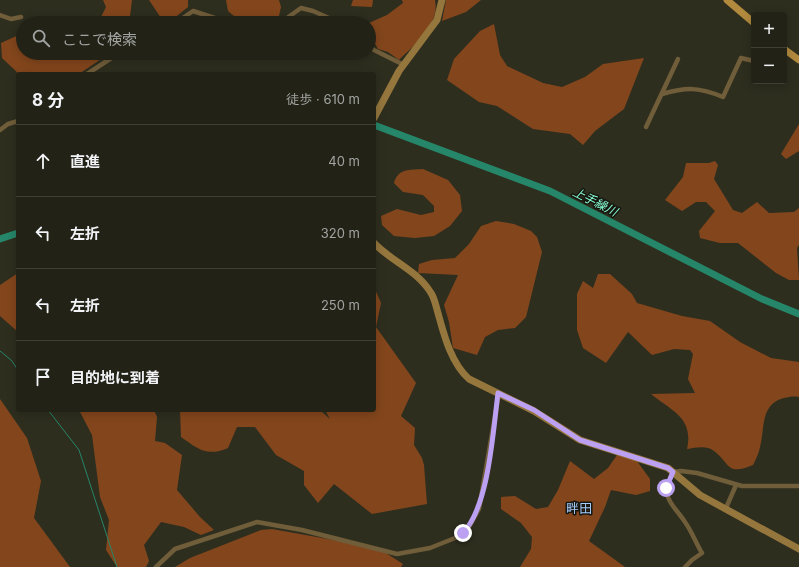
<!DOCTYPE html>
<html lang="ja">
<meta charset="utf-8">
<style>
:root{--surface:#222217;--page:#2e2f24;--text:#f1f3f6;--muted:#a2a4a1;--line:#3f3f36}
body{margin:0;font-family:Inter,"Noto Sans JP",sans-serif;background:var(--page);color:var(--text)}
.controls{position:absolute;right:12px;top:12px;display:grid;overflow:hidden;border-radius:4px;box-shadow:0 2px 10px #0003}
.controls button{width:36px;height:36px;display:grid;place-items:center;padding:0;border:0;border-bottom:1px solid var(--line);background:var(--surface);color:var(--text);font:20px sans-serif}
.stop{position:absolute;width:12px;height:12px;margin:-9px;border:3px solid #bca0f2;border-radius:50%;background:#fff}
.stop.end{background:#bca0f2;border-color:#fff;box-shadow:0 1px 4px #0008}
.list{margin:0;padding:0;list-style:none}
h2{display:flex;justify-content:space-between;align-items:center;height:52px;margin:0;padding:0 16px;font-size:17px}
h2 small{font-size:13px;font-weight:400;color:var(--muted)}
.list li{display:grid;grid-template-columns:26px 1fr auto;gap:12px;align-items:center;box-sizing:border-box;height:72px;padding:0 16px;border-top:1px solid var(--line)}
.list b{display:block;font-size:15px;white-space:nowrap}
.list em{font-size:13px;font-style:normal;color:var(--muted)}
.icon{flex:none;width:22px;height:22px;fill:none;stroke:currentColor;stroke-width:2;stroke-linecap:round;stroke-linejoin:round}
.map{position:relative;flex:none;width:799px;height:567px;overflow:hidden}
.search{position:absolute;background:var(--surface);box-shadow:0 2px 10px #0003;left:16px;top:16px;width:360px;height:44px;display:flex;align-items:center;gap:10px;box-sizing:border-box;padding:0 14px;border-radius:22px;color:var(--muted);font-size:15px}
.panel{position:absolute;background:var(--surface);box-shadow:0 2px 10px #0003;left:16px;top:72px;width:360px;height:340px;border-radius:4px}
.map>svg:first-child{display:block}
</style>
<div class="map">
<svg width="799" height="567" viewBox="0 0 799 567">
<rect width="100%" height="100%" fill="#2e2e1f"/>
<!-- forest -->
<g fill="#83461c">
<polygon points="103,0 132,0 130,16 133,23 72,23 85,23 101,17 106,7"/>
<polygon points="149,0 188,0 188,7 173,19 161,18"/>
<path d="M226,0H279L281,7L279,16C257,25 246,27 228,11Z"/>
<polygon points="353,0 373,0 372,7 351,6"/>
<path d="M402,0H435C440,25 415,44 399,60L388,52L378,49L369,33V23L387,15L403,3Z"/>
<polygon points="446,0 481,0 466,12 442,21"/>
<polygon points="494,24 500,55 507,66 543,83 562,87 585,77 603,64 644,58 624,109 595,131 583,145 570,134 533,129 497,106 479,102 447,80 454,59 480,31"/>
<polygon points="23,33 23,53 110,53 79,74 19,74 2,58 1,43"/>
<polygon points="799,124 799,151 786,159 781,154"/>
<polygon points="715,161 718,165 714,179 733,210 742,213 757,202 769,213 794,212 799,208 799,245 797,248 799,280 789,280 776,273 738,243 720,243 700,238 699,231 715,211 706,202 696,202 682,211 665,200 683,177 686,163 709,163"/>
<path d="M423,169L448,180L460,195L462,211L450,226L434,236L415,238L394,236L382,225L381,216L397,209L421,215L434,212V206L423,195L403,192L394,183C398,168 410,170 423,169Z"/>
<polygon points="496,221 514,224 531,231 537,237 542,252 526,317 515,328 498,330 485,337 477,355 453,348 449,322 444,305 458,275 418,273 419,264 432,260 455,258 469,244 481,226"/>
<polygon points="18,273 18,332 0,316 0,285"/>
<path d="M598,274H610L632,294L637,303L682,316L710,321L740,342L771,358L799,362V397C793,396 789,397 784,398C760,404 765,428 760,447C759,453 756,459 753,465C726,476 731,464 714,451C707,445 695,448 687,449C694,418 672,411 651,394L695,393L688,379L693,354L690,350L674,349L652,355L628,332L606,363L583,348L577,330V294L583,281L593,288Z"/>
<path d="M374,287L381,303L376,327L416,383L401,416L415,428L414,445L422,458L424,465L427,504L372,514L334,484L318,503L304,485V471L276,455L255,427H237L228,448C207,457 198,449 181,437L180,410H320L330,419L325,410H374Z"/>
<polygon points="0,399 27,438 41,481 34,518 70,567 0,567"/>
<polygon points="79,410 154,410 157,417 155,441 165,443 182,455 177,490 200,517 214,530 201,535 184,527 161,522 144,545 149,561 146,567 117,567 106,550 109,520 100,497 92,435"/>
<polygon points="617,455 634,457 650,479 650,491 636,495 611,490 605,507 589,541 625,567 520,567 531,549 532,537 521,523 501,509 501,497 515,496 536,509 548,507 558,490 570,461 594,479 608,468"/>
<polygon points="272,529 378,548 403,564 401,567 175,567 190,558 261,530"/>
</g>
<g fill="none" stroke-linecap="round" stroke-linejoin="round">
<!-- stream -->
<g stroke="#268669" stroke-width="1">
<polyline points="0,351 11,360 18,370"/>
<polyline points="48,410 79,450 117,567"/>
</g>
<!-- river -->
<g stroke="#268669" stroke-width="7">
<polyline points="374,125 550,191 762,299 799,314"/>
<polyline points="0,239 18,233"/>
</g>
<!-- street -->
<g stroke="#705d3a" stroke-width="4.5">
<polyline points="0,15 11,19 21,17"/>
<polyline points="168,23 177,22 193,11 230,23"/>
<polyline points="280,23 301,8 313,11 340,23"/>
<polyline points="369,45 374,50 404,65"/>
<polyline points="87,74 119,53"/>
<path d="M662,94C687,87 699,87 723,97L741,58L754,61"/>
<polyline points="646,127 678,59"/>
<polyline points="0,130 8,124 18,121"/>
<polyline points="726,508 736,485"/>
<polyline points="156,567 175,549 257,522 302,530 397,554 430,548 455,538 469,527 479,509 499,393"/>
<path d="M685,567L692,560L702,553C696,543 692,532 685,522C672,502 659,499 673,472L681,471L697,473L742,486H799"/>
</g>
<!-- secondary -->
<g stroke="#95763d" stroke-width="7">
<polyline points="374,118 399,71 437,20 442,0"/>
<path d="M374,243C392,262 417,270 431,293C435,299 436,307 438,313C444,335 451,363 469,379L534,411L580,440L668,468L700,495L799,549"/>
</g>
<!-- primary -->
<g stroke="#b28a3e" stroke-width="7">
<polyline points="727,0 754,23"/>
<polyline points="784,49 799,60"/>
</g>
</g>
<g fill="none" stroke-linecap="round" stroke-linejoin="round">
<!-- route -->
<path stroke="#bca0f2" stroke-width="5" d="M463,533C489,506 493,431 498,393L534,410L580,440L668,468L673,472L666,488"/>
</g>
<g text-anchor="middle" stroke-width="3" stroke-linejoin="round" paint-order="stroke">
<!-- water labels -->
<g font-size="12" font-style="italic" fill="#86fcd2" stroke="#16160f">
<text transform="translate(595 202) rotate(27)" y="4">上手繰川</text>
</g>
<!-- quarter labels -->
<g font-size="13" fill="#a6cbfc" stroke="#16160f">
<text x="579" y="513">畔田</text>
</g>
</g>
</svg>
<div class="controls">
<button>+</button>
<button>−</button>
</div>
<div class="stop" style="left:666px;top:488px"></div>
<div class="stop end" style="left:463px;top:533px"></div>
<div class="search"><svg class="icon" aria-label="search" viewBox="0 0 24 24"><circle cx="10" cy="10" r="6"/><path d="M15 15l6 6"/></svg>ここで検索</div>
<section class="panel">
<h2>8 分<small>徒歩 · 610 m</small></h2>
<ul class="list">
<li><svg class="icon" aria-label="ahead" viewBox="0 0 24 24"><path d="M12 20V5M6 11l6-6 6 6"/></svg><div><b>直進</b></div><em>40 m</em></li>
<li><svg class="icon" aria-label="left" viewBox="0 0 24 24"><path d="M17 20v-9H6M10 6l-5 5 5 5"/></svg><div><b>左折</b></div><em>320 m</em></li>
<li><svg class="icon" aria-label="left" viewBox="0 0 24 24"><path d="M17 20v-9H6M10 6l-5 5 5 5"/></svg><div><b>左折</b></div><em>250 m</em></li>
<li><svg class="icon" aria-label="arrive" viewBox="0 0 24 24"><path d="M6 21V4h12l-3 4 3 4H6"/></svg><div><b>目的地に到着</b></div></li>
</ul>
</section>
</div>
